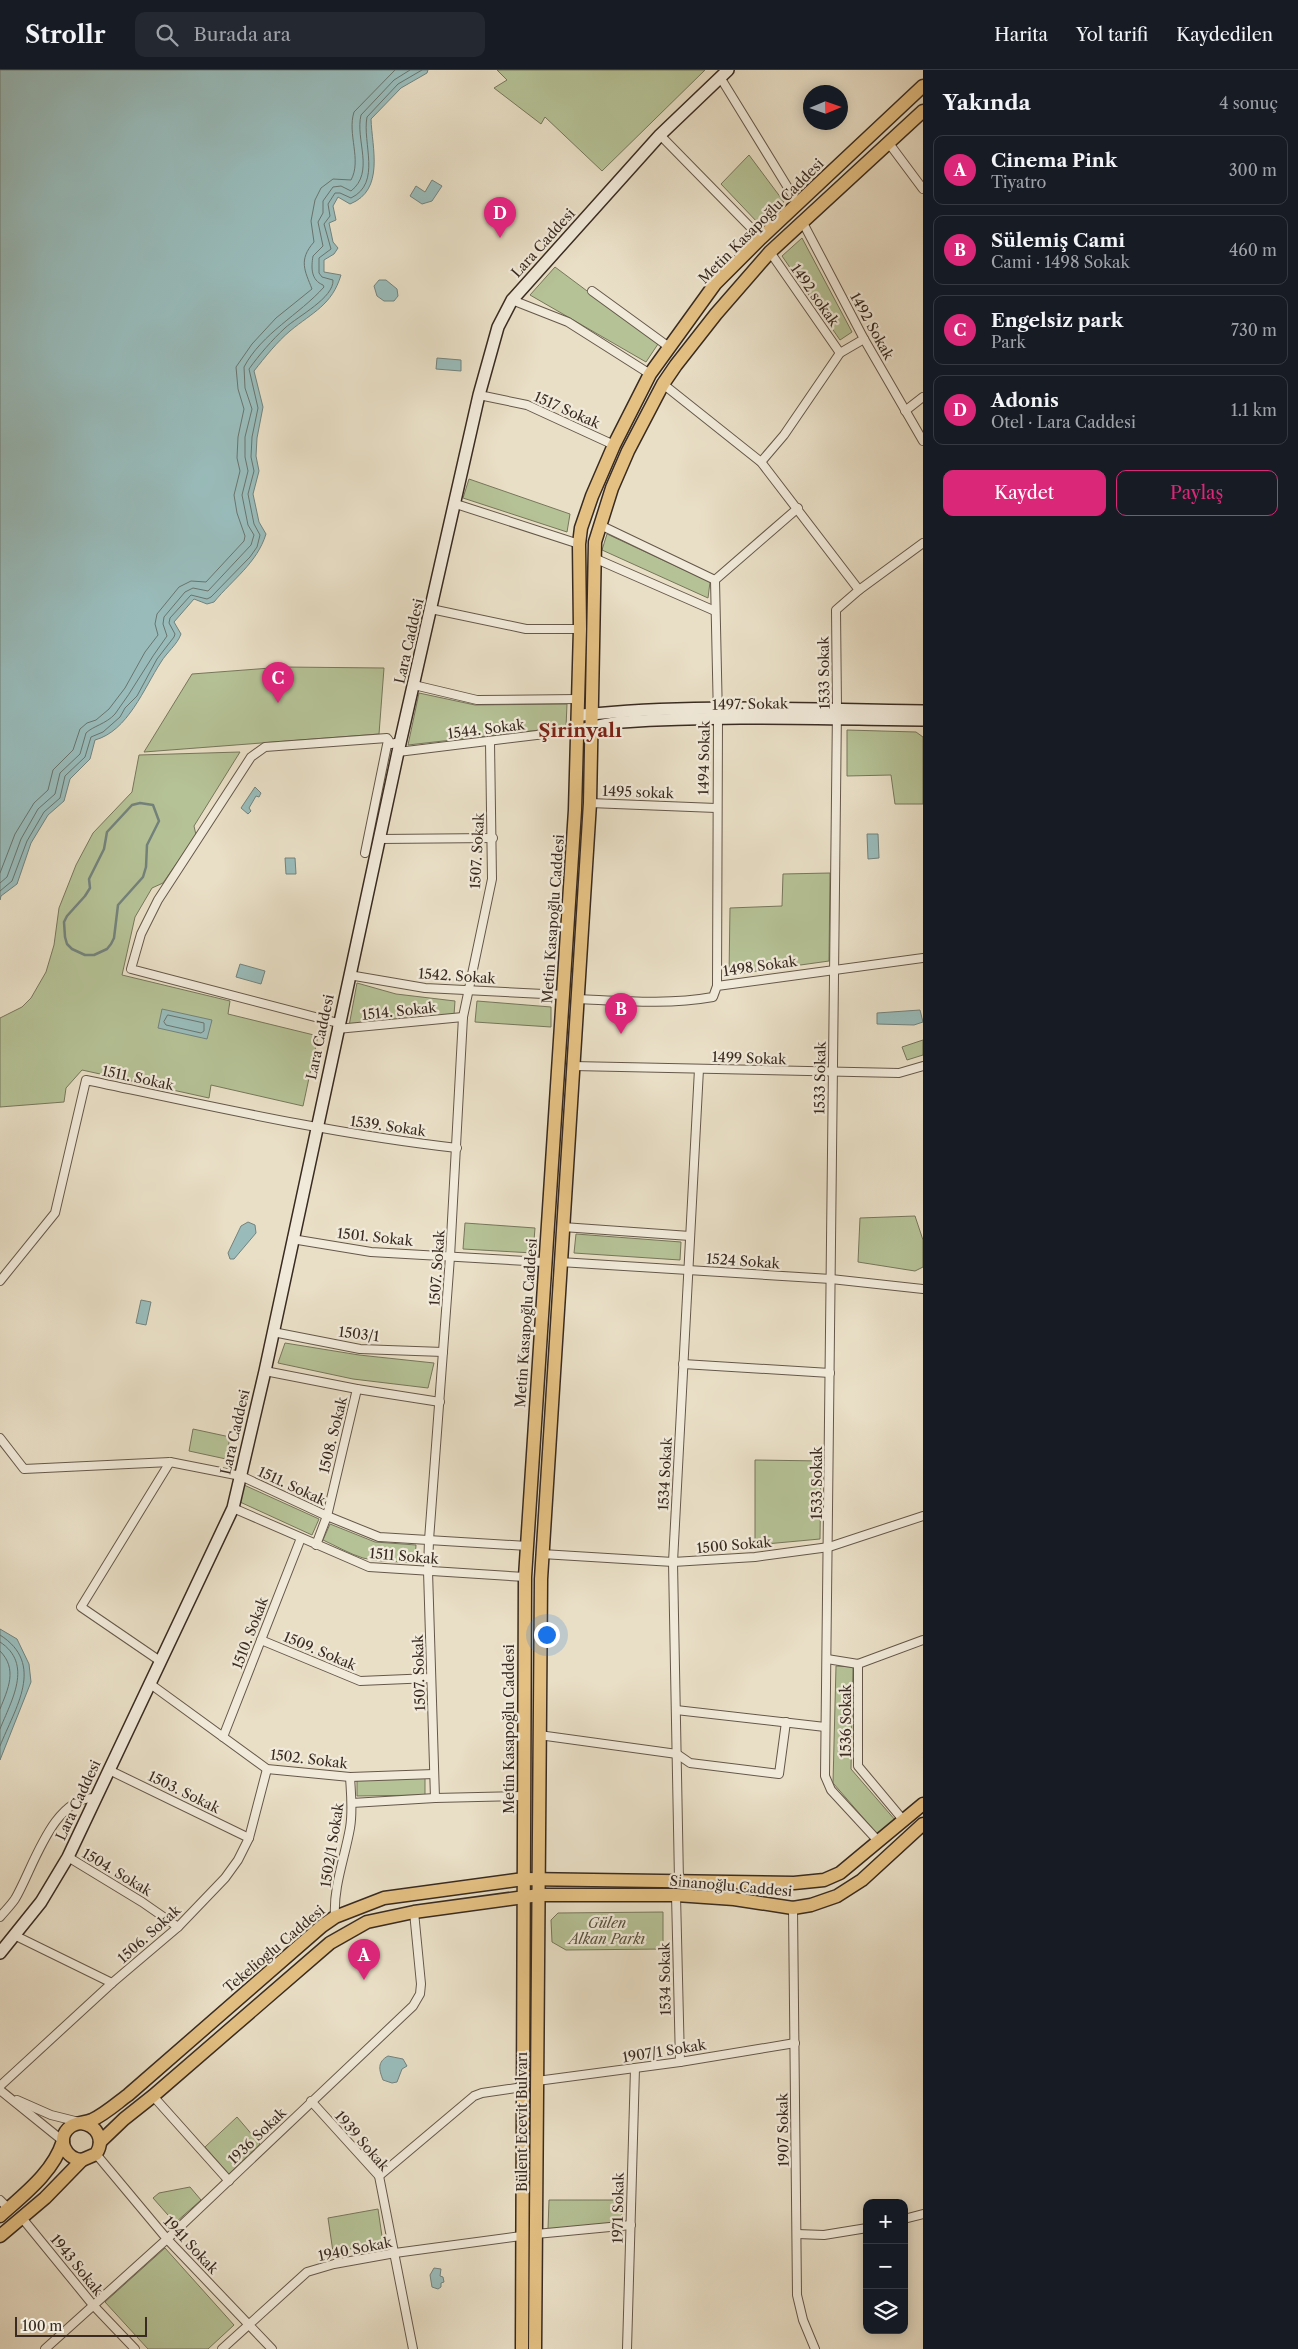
<!DOCTYPE html>
<html lang="tr">
<meta charset="utf-8">
<style>
:root{--surface:#171b24;--page:#242831;--text:#f1f3f6;--muted:#9ea1a6;--line:#363941;--accent:#db2777}
body{margin:0;font-family:"Libre Caslon Text",serif;background:var(--page);color:var(--text)}
.controls{position:absolute;right:15px;bottom:15px;display:grid;overflow:hidden;border-radius:10px;box-shadow:0 2px 12px #0003}
.controls button{width:45px;height:45px;display:grid;place-items:center;padding:0;border:0;border-bottom:1px solid var(--line);background:var(--surface);color:var(--text);font:25px sans-serif}
.compass{position:absolute;left:803px;top:15px;width:45px;height:45px;border-radius:50%;background:var(--surface);box-shadow:0 2px 12px #0003;rotate:88deg}
.scale{position:absolute;left:15px;bottom:12px;width:132px;box-sizing:border-box;padding-left:5px;border:2px solid #392b21;border-top:0;font-size:14px;line-height:18px;white-space:nowrap;color:#392b21;-webkit-text-stroke:4px #f1eada;paint-order:stroke}
.you{position:absolute;left:546px;top:1564px;width:18px;height:18px;margin:-12px;border:4px solid #fff;border-radius:50%;background:#1a73e8;box-shadow:0 0 0 8px #1a73e833}
.badge{display:grid;place-items:center;width:32px;height:32px;border-radius:50%;background:var(--accent);color:#fff;font-size:16px;font-weight:700}
.pin{position:absolute;translate:-50% -41px;filter:drop-shadow(0 1px 2px #0008)}
.pin::after{content:'';position:absolute;top:26px;width:18px;height:15px;background:inherit;clip-path:polygon(0 0,100% 0,50% 100%)}
.list{margin:0;padding:0;list-style:none}
h2{display:flex;justify-content:space-between;align-items:center;height:65px;margin:0;padding:0 20px;font-size:21px}
h2 small{font-size:16px;font-weight:400;color:var(--muted)}
.list li{display:grid;grid-template-columns:32px 1fr auto;gap:15px;align-items:center;box-sizing:border-box;height:70px;margin:0 10px 10px;padding:0 10px;border:1px solid var(--line);border-radius:10px}
.list b{display:block;font-size:19px;white-space:nowrap}
.list p{margin:0;font-size:16px;white-space:nowrap;color:var(--muted)}
.list em{font-size:16px;font-style:normal;color:var(--muted)}
.actions{display:flex;gap:10px;padding:15px 20px}
.actions a{flex:1;padding:11px 0;border:1px solid var(--accent);border-radius:10px;text-align:center;font-size:18px;color:var(--accent)}
.actions .main{background:var(--accent);color:#fff}
.icon{flex:none;width:28px;height:28px;fill:none;stroke:currentColor;stroke-width:2;stroke-linecap:round;stroke-linejoin:round}
.map{position:relative;flex:none;width:923px;height:2279px;overflow:hidden}
header{display:flex;align-items:center;gap:30px;box-sizing:border-box;height:70px;padding:0 25px;background:var(--surface);border-bottom:1px solid var(--line)}
header strong{font-size:24px}
nav{display:flex;gap:28px;margin-inline-start:auto;font-size:18px}
.search{width:350px;height:45px;background:var(--page);display:flex;align-items:center;gap:12px;box-sizing:border-box;padding:0 18px;border-radius:10px;color:var(--muted);font-size:19px}
main{display:flex}
aside{flex:1;background:var(--surface)}
.map>svg:first-child{display:block}
</style>
<header>
<strong>Strollr</strong>
<div class="search"><svg class="icon" aria-label="search" viewBox="0 0 24 24"><circle cx="10" cy="10" r="6"/><path d="M15 15l6 6"/></svg>Burada ara</div>
<nav><a>Harita</a><a>Yol tarifi</a><a>Kaydedilen</a></nav>
</header>
<main>
<div class="map">
<svg width="923" height="2279" viewBox="0 0 923 2279">
<rect width="100%" height="100%" fill="#e9dfc6"/>
<filter id="stains"><feTurbulence type="fractalNoise" baseFrequency=".004" numOctaves="4"/><feColorMatrix values="0 0 0 0 .2 0 0 0 0 .09 0 0 0 0 .02 0 0 0 .5 -.17"/></filter>
<radialGradient id="worn" r=".72"><stop offset=".6" stop-color="#630" stop-opacity="0"/><stop offset="1" stop-color="#630" stop-opacity=".3"/></radialGradient>
<!-- green -->
<g fill="#b5c296" stroke="#77765c">
<polygon points="497,0 705,0 602,101 545,47 541,54 494,18 507,10"/>
<polygon points="749,85 784,132 759,154 721,114"/>
<polygon points="802,168 852,262 840,270 782,186"/>
<polygon points="555,197 658,274 646,292 530,225"/>
<polygon points="469,409 570,444 567,462 463,428"/>
<polygon points="607,464 710,512 708,528 602,480"/>
<polygon points="284,597 384,598 379,664 144,682 192,604"/>
<polygon points="419,623 475,635 567,634 566,657 408,675"/>
<polygon points="847,660 916,662 923,667 923,734 895,734 891,705 847,706"/>
<polygon points="240,682 194,756 196,765 163,813 152,818 135,847 122,905 230,931 228,944 318,966 303,1036 211,1015 209,1028 82,1000 66,1018 64,1032 0,1037 0,948 22,937 31,928 46,902 54,875 59,838 76,795 93,763 132,722 139,685"/>
<polygon points="830,803 829,891 729,905 730,838 782,836 783,804"/>
<polygon points="357,913 396,924 455,931 454,945 349,956"/>
<polygon points="477,931 551,937 551,957 475,952"/>
<polygon points="923,970 923,985 907,990 902,977"/>
<polygon points="915,1146 923,1170 923,1197 915,1201 858,1192 860,1148"/>
<polygon points="465,1153 535,1158 533,1183 463,1179"/>
<polygon points="576,1164 681,1172 680,1190 574,1183"/>
<polygon points="285,1273 359,1285 434,1293 428,1318 353,1309 278,1293"/>
<polygon points="193,1359 230,1367 226,1389 189,1381"/>
<polygon points="755,1390 821,1391 820,1469 755,1475"/>
<polygon points="244,1415 319,1449 312,1465 240,1432"/>
<path d="M330,1454L375,1472L416,1475L415,1492C398,1492 380,1492 363,1488C350,1484 336,1476 323,1470Z"/>
<polygon points="836,1596 853,1597 851,1699 896,1751 879,1766 833,1713"/>
<polygon points="425,1708 425,1725 357,1726 357,1709"/>
<polygon points="663,1842 663,1879 566,1880 552,1872 551,1850 558,1843"/>
<polygon points="237,2047 260,2074 229,2104 205,2077"/>
<polygon points="190,2117 201,2130 175,2153 153,2128 159,2123"/>
<polygon points="549,2130 622,2130 621,2155 548,2159"/>
<polygon points="378,2139 383,2173 333,2182 328,2148"/>
<polygon points="165,2178 234,2255 208,2279 148,2279 105,2232"/>
</g>
<!-- water -->
<g fill="#99bcbb" stroke="#73827d">
<path d="M0,0H428L427,3L401,18L371,49C372,78 385,120 350,134L338,127L333,136L336,150L329,153L333,172L338,178L334,184L324,190V202L341,205C332,235 313,242 290,261C277,272 265,287 254,301L263,337L257,368L256,386L259,401L253,424L259,452L266,464C257,493 233,509 214,532L207,534L194,529L174,552L181,564C177,575 167,582 161,592C144,618 128,661 95,670L90,689L70,709L64,731L48,745L31,773L17,814L1,826L0,830Z"/>
<polygon points="432,110 442,116 432,131 422,134 410,126 416,116 425,122"/>
<polygon points="379,210 386,210 397,219 398,226 394,231 384,231 377,226 374,216"/>
<polygon points="437,288 461,290 461,301 436,299"/>
<polygon points="255,717 261,723 259,727 256,726 249,738 251,741 248,744 241,738"/>
<polygon points="867,764 878,764 879,788 868,789"/>
<polygon points="285,788 295,788 296,804 286,804"/>
<polygon points="240,894 265,901 261,914 236,907"/>
<polygon points="162,939 212,950 207,969 158,958"/>
<polygon points="920,940 923,952 914,955 877,954 877,943"/>
<polygon points="248,1152 255,1155 256,1163 234,1189 230,1189 228,1183 241,1156"/>
<polygon points="141,1230 151,1232 146,1255 136,1253"/>
<polygon points="0,1559 17,1569 29,1594 31,1612 0,1690"/>
<path d="M388,1986L403,1989L407,1996L402,1999L397,2012L392,2013L383,2010C379,2000 377,1992 388,1986Z"/>
<polygon points="434,2198 441,2199 440,2206 443,2207 444,2212 441,2213 441,2217 438,2219 432,2217 430,2205"/>
</g>
<g fill="none" stroke-linecap="round" stroke-linejoin="round">
<!-- shore -->
<g stroke="#69746e" stroke-width="1">
<path d="M0,803L15,764L34,733L48,720L53,700L73,680L80,659L87,653L96,650L109,639L125,618L145,582L158,565L155,554L157,544L179,517L191,511L206,512L244,471L245,466L237,443L234,425L240,401L237,388L238,367L244,339L238,319L236,297L252,274L276,248L312,219C305,201 298,190 314,172L311,151L315,130L321,118L333,109L351,110C362,90 347,64 354,42L395,0"/>
<path d="M0,813L7,807L21,769L38,739L55,724L60,703L80,684L86,663C93,656 106,654 115,644C134,619 148,591 167,566L163,554L164,547L185,522L193,518L208,521L251,475L254,465L248,455L242,425L248,401L245,387V367L252,339L245,318L244,297C262,263 299,245 324,217L323,215C311,210 311,198 313,186L323,176L318,152L323,143V131L333,117L341,116L351,121C375,102 355,70 361,45L394,10L410,0"/>
<path d="M0,821L12,811L27,771L44,742L60,728L65,706L85,687L91,667L103,662L120,647L125,638L137,626L157,589L174,567L175,564L169,553L170,548L191,525L207,529L211,527L250,487L257,477L260,465L254,454L248,424L254,401L251,387L252,367L258,338L249,299C259,285 272,270 285,258C298,246 334,228 333,210L322,207L319,203V188L331,179L324,154L330,146L328,134L335,123H340L351,128C382,113 362,73 367,47L398,14L422,0"/>
<polygon points="168,945 204,953 204,961 201,963 166,955 164,952"/>
<path d="M0,1565C46,1594 15,1638 0,1676"/>
<path d="M0,1572C34,1594 11,1631 0,1659"/>
<path d="M0,1581C18,1599 8,1619 0,1639"/>
</g>
<!-- stream -->
<polygon stroke="#73827d" stroke-width="2.5" points="140,733 153,735 159,751 147,775 146,797 143,807 118,835 114,868 111,874 107,879 94,885 85,885 72,879 67,874 65,867 64,852 67,846 85,826 90,818 89,809 104,779 107,762 132,735"/>
<defs>
<g id="street">
<polyline points="720,7 798,134"/>
<polyline points="660,65 761,168"/>
<polyline points="888,72 923,119"/>
<polyline points="802,151 864,269 923,371"/>
<polyline points="770,182 840,283"/>
<polyline points="592,221 669,277"/>
<polyline points="512,230 568,252 650,304"/>
<polyline points="663,314 761,392 859,520 836,540 837,638 825,1706 831,1720 879,1772"/>
<polyline points="479,325 527,335 614,375"/>
<polyline points="905,341 923,327"/>
<polyline points="761,392 784,365 840,283 864,269"/>
<polyline points="456,434 579,474"/>
<polyline points="600,455 715,510"/>
<polyline points="594,488 715,541"/>
<polyline points="859,520 923,473"/>
<polyline points="431,539 526,559 580,559"/>
<polyline points="414,615 477,630 578,629"/>
<polyline points="398,682 578,660"/>
<polyline points="590,733 716,738"/>
<polyline points="380,769 493,768"/>
<polyline points="365,783 388,670"/>
<polyline points="349,905 425,918 564,925"/>
<polyline points="717,916 718,649 715,510 798,438"/>
<path d="M579,929C624,931 668,935 713,927L717,916L923,888"/>
<polyline points="338,953 131,899 141,864 158,830 251,687 265,677 387,668 391,674 400,672"/>
<polyline points="337,959 463,947"/>
<polyline points="573,996 899,1003 923,996"/>
<polyline points="563,1157 690,1166"/>
<polyline points="292,1169 371,1182 544,1192"/>
<polyline points="560,1192 831,1209 923,1219"/>
<path d="M0,1211L55,1143L86,1010C210,1036 332,1064 457,1078"/>
<polyline points="273,1262 360,1279 443,1282"/>
<polyline points="683,1294 830,1303"/>
<polyline points="265,1301 357,1319 440,1332"/>
<polyline points="0,1368 24,1399 170,1392 241,1406 327,1446 379,1467 527,1476"/>
<polyline points="233,1438 369,1497 525,1507"/>
<polyline points="316,1475 327,1446 357,1319"/>
<polyline points="542,1484 673,1492 755,1487 829,1477 923,1446"/>
<polyline points="261,1570 360,1611 431,1608"/>
<polyline points="827,1589 858,1594 923,1570"/>
<polyline points="160,1591 81,1537 170,1392"/>
<polyline points="858,1594 858,1696 904,1751"/>
<polyline points="149,1613 267,1699 350,1707 434,1704"/>
<polyline points="676,1640 825,1657"/>
<polyline points="539,1665 677,1684 690,1693 779,1704 786,1652"/>
<polyline points="223,1667 301,1468"/>
<polyline points="109,1700 249,1768"/>
<polyline points="435,1728 428,1501 429,1470 450,1187 463,947 492,809 490,672"/>
<polyline points="352,1733 435,1728 524,1726"/>
<polyline points="68,1787 142,1832 178,1857"/>
<polyline points="679,1811 673,1492 699,999"/>
<polyline points="676,1825 680,1992"/>
<polyline points="793,1838 797,2225 803,2250 815,2279"/>
<path d="M0,1847C5,1841 11,1835 15,1829C33,1799 53,1725 96,1728"/>
<path d="M335,1847C333,1817 345,1787 350,1758C353,1741 351,1724 350,1707"/>
<polyline points="16,1866 112,1913"/>
<polyline points="537,2011 680,1992 795,1973"/>
<polyline points="0,2016 112,1913 178,1857 225,1808 238,1790 249,1768 267,1699"/>
<polyline points="0,2020 63,2071"/>
<polyline points="153,2026 229,2111"/>
<polyline points="17,2030 51,2045 79,2052"/>
<polyline points="311,2031 379,2106 413,2279"/>
<polyline points="96,2084 167,2169 272,2279"/>
<polyline points="379,2106 474,2026 482,2023 523,2017"/>
<polyline points="0,2130 8,2138"/>
<polyline points="22,2148 93,2235 135,2279"/>
<polyline points="904,2149 923,2144"/>
<polyline points="536,2164 631,2155"/>
<polyline points="797,2164 824,2165 867,2158"/>
<polyline points="45,2279 167,2169 413,1936 420,1924 421,1914 414,1842"/>
<polyline points="222,2279 307,2202 334,2194 395,2183 521,2166"/>
<polyline points="627,2279 635,1998"/>
</g>
<g id="secondary">
<path d="M582,645C696,633 810,640 923,641"/>
<path d="M578,660C592,658 608,653 622,652C722,645 823,649 923,650"/>
<polyline points="0,1883 41,1832 68,1787 233,1438 265,1301 398,682 479,325 498,257 512,230 660,65 728,0"/>
</g>
<g id="primary">
<path d="M81,2053C97,2055 105,2070 96,2084L82,2090C66,2089 55,2069 70,2057C76,2052 85,2053 92,2050C105,2044 117,2033 128,2025L322,1856L335,1847L384,1828L524,1809L794,1813L824,1810L840,1803L923,1734"/>
<polyline points="100,2072 124,2049 153,2026 330,1873 367,1852 414,1842 539,1825 676,1825 734,1829 793,1838 811,1835 837,1826 862,1810 923,1754"/>
<path d="M0,2146C23,2125 53,2103 63,2071"/>
<polyline points="0,2166 45,2128 82,2090"/>
<polyline points="522,2279 525,1507 575,740 580,559 579,474 581,458 592,426 614,375 650,304 715,214 761,168 923,16"/>
<polyline points="535,2279 541,1509 590,733 595,472 612,418 628,381 663,314 676,295 716,244 770,182 923,41"/>
</g>
</defs>
<!-- street casing -->
<use href="#street" stroke="#65584a" stroke-width="10"/>
<!-- secondary casing -->
<use href="#secondary" stroke="#392b21" stroke-width="14"/>
<!-- primary casing -->
<use href="#primary" stroke="#392b21" stroke-width="15"/>
<!-- street -->
<use href="#street" stroke="#f1eada" stroke-width="8"/>
<!-- secondary -->
<use href="#secondary" stroke="#f1eada" stroke-width="11"/>
<!-- primary -->
<use href="#primary" stroke="#e4c083" stroke-width="12"/>
</g>
<g text-anchor="middle" stroke-width="4.5" stroke-linejoin="round" paint-order="stroke">
<!-- street labels -->
<g font-size="14" fill="#392b21" stroke="#f1eada">
<text transform="translate(761 151) rotate(-45)" y="5">Metin Kasapoğlu Caddesi</text>
<text transform="translate(543 173) rotate(-48)" y="5">Lara Caddesi</text>
<text transform="translate(815 225) rotate(55)" y="5">1492 sokak</text>
<text transform="translate(872 256) rotate(61)" y="5">1492 Sokak</text>
<text transform="translate(567 340) rotate(24)" y="5">1517 Sokak</text>
<text transform="translate(409 571) rotate(-77)" y="5">Lara Caddesi</text>
<text transform="translate(824 603) rotate(-91)" y="5">1533 Sokak</text>
<text transform="translate(750 634) rotate(-1)" y="5">1497. Sokak</text>
<text transform="translate(486 659) rotate(-7)" y="5">1544. Sokak</text>
<text transform="translate(704 688) rotate(-89)" y="5">1494 Sokak</text>
<text transform="translate(638 722) rotate(2)" y="5">1495 sokak</text>
<text transform="translate(477 781) rotate(-87)" y="5">1507. Sokak</text>
<text transform="translate(553 849) rotate(-86)" y="5">Metin Kasapoğlu Caddesi</text>
<text transform="translate(760 896) rotate(-8)" y="5">1498 Sokak</text>
<text transform="translate(457 906) rotate(4)" y="5">1542. Sokak</text>
<text transform="translate(399 941) rotate(-6)" y="5">1514. Sokak</text>
<text transform="translate(320 967) rotate(-78)" y="5">Lara Caddesi</text>
<text transform="translate(749 988) rotate(2)" y="5">1499 Sokak</text>
<text transform="translate(138 1008) rotate(12)" y="5">1511. Sokak</text>
<text transform="translate(820 1008) rotate(-89)" y="5">1533 Sokak</text>
<text transform="translate(388 1056) rotate(8)" y="5">1539. Sokak</text>
<text transform="translate(375 1167) rotate(6)" y="5">1501. Sokak</text>
<text transform="translate(743 1191) rotate(4)" y="5">1524 Sokak</text>
<text transform="translate(437 1198) rotate(-86)" y="5">1507. Sokak</text>
<text transform="translate(526 1253) rotate(-86)" y="5">Metin Kasapoğlu Caddesi</text>
<text transform="translate(359 1264) rotate(7)" y="5">1503/1</text>
<text transform="translate(235 1362) rotate(-77)" y="5">Lara Caddesi</text>
<text transform="translate(333 1365) rotate(-76)" y="5">1508. Sokak</text>
<text transform="translate(665 1404) rotate(-87)" y="5">1534 Sokak</text>
<text transform="translate(817 1413) rotate(-90)" y="5">1533 Sokak</text>
<text transform="translate(292 1416) rotate(25)" y="5">1511. Sokak</text>
<text transform="translate(734 1475) rotate(-5)" y="5">1500 Sokak</text>
<text transform="translate(404 1486) rotate(5)" y="5">1511 Sokak</text>
<text transform="translate(250 1563) rotate(-69)" y="5">1510. Sokak</text>
<text transform="translate(320 1581) rotate(23)" y="5">1509. Sokak</text>
<text transform="translate(419 1603) rotate(-92)" y="5">1507. Sokak</text>
<text transform="translate(846 1651) rotate(-90)" y="5">1536 Sokak</text>
<text transform="translate(509 1659) rotate(-90)" y="5">Metin Kasapoğlu Caddesi</text>
<text transform="translate(309 1689) rotate(7)" y="5">1502. Sokak</text>
<text transform="translate(184 1722) rotate(26)" y="5">1503. Sokak</text>
<text transform="translate(78 1730) rotate(-65)" y="5">Lara Caddesi</text>
<text transform="translate(332 1775) rotate(-81)" y="5">1502/1 Sokak</text>
<text transform="translate(117 1802) rotate(31)" y="5">1504. Sokak</text>
<text transform="translate(731 1816) rotate(5)" y="5">Si̇nanoğlu Caddesi</text>
<text transform="translate(149 1864) rotate(-42)" y="5">1506. Sokak</text>
<text transform="translate(274 1879) rotate(-40)" y="5">Tekelioglu Caddesi</text>
<text transform="translate(665 1909) rotate(-91)" y="5">1534 Sokak</text>
<text transform="translate(664 1981) rotate(-9)" y="5">1907/1 Sokak</text>
<text transform="translate(522 2052) rotate(-90)" y="5">Bülent Ecevit Bulvarı</text>
<text transform="translate(783 2060) rotate(-91)" y="5">1907 Sokak</text>
<text transform="translate(257 2066) rotate(-44)" y="5">1936 Sokak</text>
<text transform="translate(362 2071) rotate(49)" y="5">1939 Sokak</text>
<text transform="translate(618 2138) rotate(-89)" y="5">1971 Sokak</text>
<text transform="translate(191 2175) rotate(47)" y="5">1941 Sokak</text>
<text transform="translate(355 2179) rotate(-11)" y="5">1940 Sokak</text>
<text transform="translate(77 2195) rotate(51)" y="5">1943 Sokak</text>
</g>
<!-- park labels -->
<g font-size="14" font-style="italic" fill="#58513e" stroke="#f1eada">
<text x="607" y="1858">Gülen<tspan x="607" dy="16">Alkan Parkı</tspan></text>
</g>
<!-- district labels -->
<g font-size="19" font-weight="bold" fill="#7a1f14" stroke="#f1eada">
<text x="580" y="667">Şirinyalı</text>
</g>
</g>
<rect width="100%" height="100%" filter="url(#stains)"/>
<rect width="100%" height="100%" fill="url(#worn)"/>
</svg>
<div class="controls">
<button>+</button>
<button>−</button>
<button><svg class="icon" aria-label="layers" viewBox="0 0 24 24"><path d="M12 4l9 5-9 5-9-5zM3 14l9 5 9-5"/></svg></button>
</div>
<svg class="compass" viewBox="-18 -18 36 36"><path d="M0-13l5 13h-10z" fill="#e53935"/><path d="M0 13l5-13h-10z" fill="#9ea1a6"/></svg>
<div class="scale">100 m</div>
<div class="you"></div>
<div class="pin badge" style="left:364px;top:1910px">A</div>
<div class="pin badge" style="left:621px;top:964px">B</div>
<div class="pin badge" style="left:278px;top:633px">C</div>
<div class="pin badge" style="left:500px;top:168px">D</div>
</div>
<aside>
<h2>Yakında<small>4 sonuç</small></h2>
<ul class="list">
<li><span class="badge">A</span><div><b>Cinema Pink</b><p>Tiyatro</p></div><em>300 m</em></li>
<li><span class="badge">B</span><div><b>Sülemiş Cami</b><p>Cami · 1498 Sokak</p></div><em>460 m</em></li>
<li><span class="badge">C</span><div><b>Engelsiz park</b><p>Park</p></div><em>730 m</em></li>
<li><span class="badge">D</span><div><b>Adonis</b><p>Otel · Lara Caddesi</p></div><em>1.1 km</em></li>
</ul>
<div class="actions"><a class="main">Kaydet</a><a>Paylaş</a></div>
</aside>
</main>
